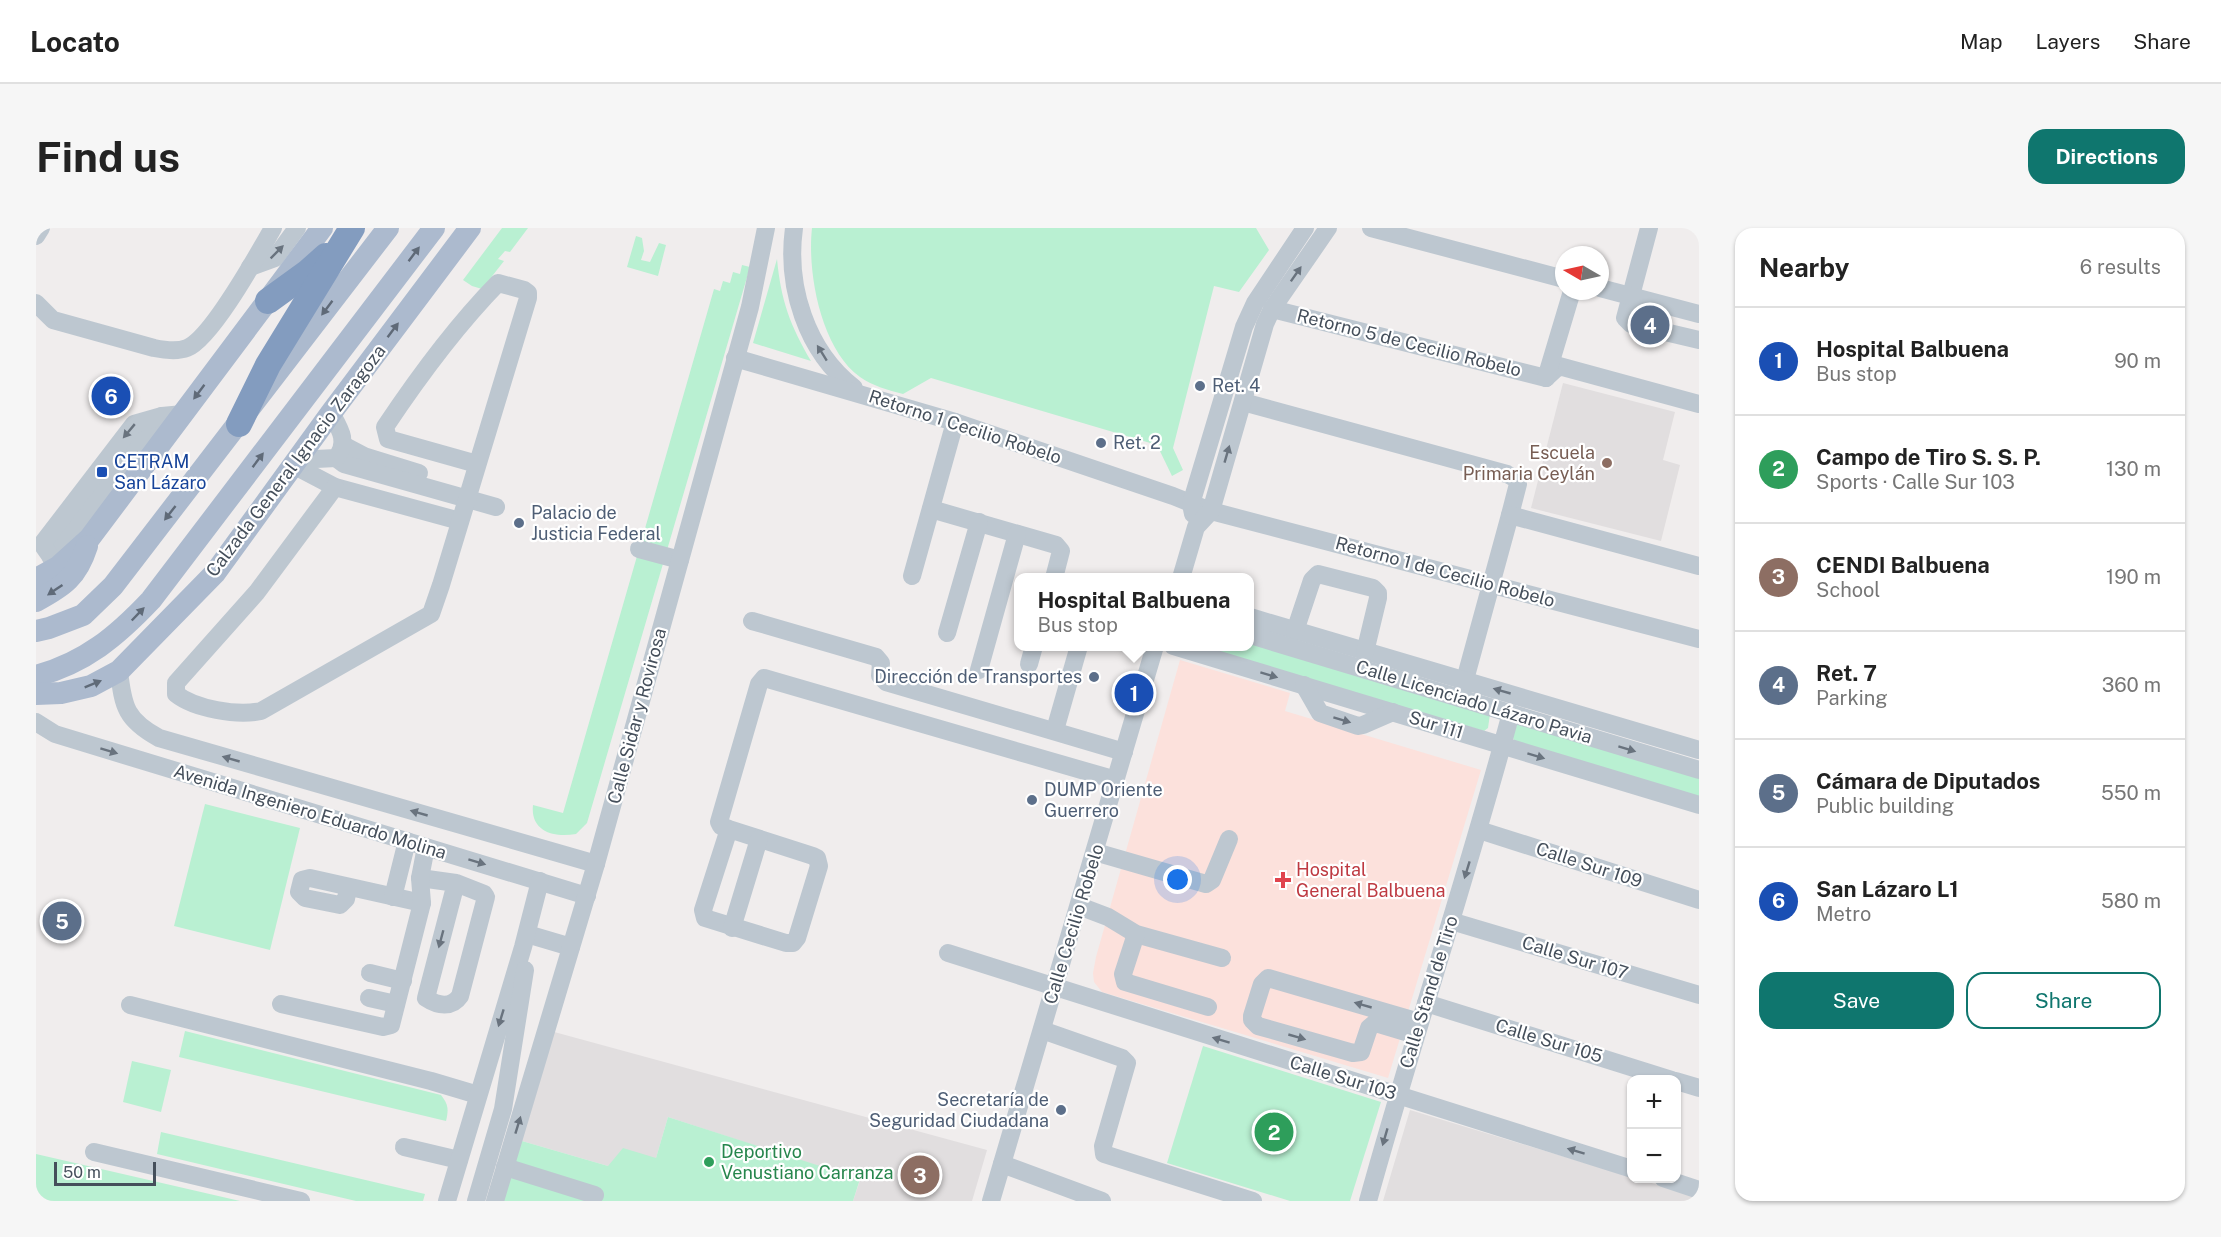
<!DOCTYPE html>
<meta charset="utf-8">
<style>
:root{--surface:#fff;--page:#f6f6f6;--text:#222;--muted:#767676;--line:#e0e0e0;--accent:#0f766e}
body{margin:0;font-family:"Public Sans",sans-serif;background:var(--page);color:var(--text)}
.controls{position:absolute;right:18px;bottom:18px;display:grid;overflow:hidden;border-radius:12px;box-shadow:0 2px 4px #0004}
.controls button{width:54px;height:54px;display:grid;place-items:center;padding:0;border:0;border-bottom:2px solid var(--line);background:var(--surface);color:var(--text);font:30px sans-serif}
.compass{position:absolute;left:1519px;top:18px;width:54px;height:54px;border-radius:50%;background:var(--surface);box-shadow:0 2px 4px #0004;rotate:279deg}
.scale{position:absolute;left:18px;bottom:15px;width:102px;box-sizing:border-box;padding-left:6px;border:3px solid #454f5b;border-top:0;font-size:16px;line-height:21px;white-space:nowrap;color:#454f5b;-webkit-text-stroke:4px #fff;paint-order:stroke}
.you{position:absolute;left:1142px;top:652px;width:21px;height:21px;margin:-15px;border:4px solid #fff;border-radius:50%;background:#1a73e8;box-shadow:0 0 0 9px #1a73e833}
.badge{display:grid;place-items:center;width:39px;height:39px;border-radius:50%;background:var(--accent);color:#fff;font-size:20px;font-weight:700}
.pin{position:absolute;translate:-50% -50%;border:3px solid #fff;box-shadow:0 2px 6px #0006}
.popup{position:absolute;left:978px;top:345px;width:240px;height:78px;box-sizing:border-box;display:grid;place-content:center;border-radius:12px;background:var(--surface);filter:drop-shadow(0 2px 4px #0005);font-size:20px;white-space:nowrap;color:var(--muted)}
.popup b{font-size:22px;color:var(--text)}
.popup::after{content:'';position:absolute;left:50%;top:100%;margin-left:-12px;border:12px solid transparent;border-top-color:var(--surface)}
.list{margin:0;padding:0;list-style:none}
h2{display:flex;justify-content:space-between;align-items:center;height:78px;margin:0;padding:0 24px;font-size:26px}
h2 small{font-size:20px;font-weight:400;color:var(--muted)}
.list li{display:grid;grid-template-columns:39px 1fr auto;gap:18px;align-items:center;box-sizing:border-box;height:108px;padding:0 24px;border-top:2px solid var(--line)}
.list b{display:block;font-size:22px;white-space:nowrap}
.list p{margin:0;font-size:20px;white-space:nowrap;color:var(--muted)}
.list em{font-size:20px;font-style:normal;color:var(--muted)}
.actions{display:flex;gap:12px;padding:18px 24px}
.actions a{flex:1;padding:14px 0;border:2px solid var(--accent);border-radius:18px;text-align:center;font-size:21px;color:var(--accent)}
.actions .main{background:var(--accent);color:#fff}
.map{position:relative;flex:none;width:1663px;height:973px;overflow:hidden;border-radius:18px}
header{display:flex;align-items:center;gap:36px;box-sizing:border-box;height:84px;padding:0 30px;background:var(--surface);border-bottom:2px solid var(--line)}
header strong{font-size:28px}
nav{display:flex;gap:33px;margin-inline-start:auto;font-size:21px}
.intro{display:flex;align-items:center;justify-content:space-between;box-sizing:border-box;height:144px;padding:0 36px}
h1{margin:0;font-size:42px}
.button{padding:15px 27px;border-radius:18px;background:var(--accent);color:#fff;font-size:21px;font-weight:700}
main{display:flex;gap:36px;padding:0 36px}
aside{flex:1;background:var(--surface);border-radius:18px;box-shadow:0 2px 4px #0004}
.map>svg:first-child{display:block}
</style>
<header>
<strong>Locato</strong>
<nav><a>Map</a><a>Layers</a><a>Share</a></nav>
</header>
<div class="intro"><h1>Find us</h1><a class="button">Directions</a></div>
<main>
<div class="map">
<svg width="1663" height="973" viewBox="0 0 1663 973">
<rect width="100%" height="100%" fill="#f0eded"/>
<!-- education -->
<g fill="#e1dedf">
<polygon points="1527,155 1639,184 1627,232 1644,237 1625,313 1495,280"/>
<polygon points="511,802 951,922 936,973 817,973 824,952 632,889 620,930 572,938 479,911"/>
<polygon points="1374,882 1595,949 1596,950 1602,951 1659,968 1658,973 1347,973"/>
</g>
<!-- medical -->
<polygon fill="#fce1dc" points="1144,432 1254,465 1249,483 1445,542 1352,850 1066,764 1058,754 1057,745 1060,729"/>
<!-- green -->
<g fill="#b9f0d2">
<polygon points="466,0 492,0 474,24 469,23 462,31 468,33 446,61 436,58 427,52"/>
<path d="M776,0H1220L1233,22L1203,64L1178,58L1137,220L1147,242L1136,248L1121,217L895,150L867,166C852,162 837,158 824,149C785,121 771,45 776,0Z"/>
<polygon points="600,8 606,10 608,23 605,32 614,34 623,15 630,17 622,48 591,39"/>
<path d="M741,31C745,73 754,97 775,133L717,115Z"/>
<path d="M706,37L714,39L551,595L540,606C519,610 494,604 497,577L527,585L678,61L684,63L687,53L694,55L697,44L704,46Z"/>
<polygon points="1214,413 1454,486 1452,500 1448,503 1158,419 1214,418"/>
<polygon points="1480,496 1663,548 1663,570 1480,514 1475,508"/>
<polygon points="169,576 264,600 234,722 138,698"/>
<path d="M149,803L405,867C412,876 413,881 410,893L143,829Z"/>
<polygon points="1167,818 1345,874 1314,973 1254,973 1131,935"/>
<polygon points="96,833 135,842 125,884 87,874"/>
<polygon points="632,889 824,951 817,973 462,973 479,911 572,938 587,920 620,930"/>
<polygon points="125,904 389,966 387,973 320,973 121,926"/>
<polygon points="0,926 204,973 0,973"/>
</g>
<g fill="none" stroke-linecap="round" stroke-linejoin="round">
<!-- minor -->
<g stroke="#bdc7d0" stroke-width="18">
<path d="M758,0C750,58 770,123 818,160"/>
<polyline points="1335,0 1528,51"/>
<polyline points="1613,0 1589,90 1595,96 1663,112"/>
<polyline points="0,8 5,0"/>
<polyline points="214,39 239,30 261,0"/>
<polyline points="1564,60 1663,86"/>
<path d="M0,75L17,92L118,120C128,122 141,124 151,120C176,110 222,26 237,0"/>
<polyline points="1236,81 1510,150"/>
<polyline points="699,130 919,194 1137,268 1175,283 1663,411"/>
<polyline points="1510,150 1523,138 1663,176"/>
<polyline points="1510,150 1536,63"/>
<polyline points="1207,174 1471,246 1480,251 1482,256 1474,287 1424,470"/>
<polyline points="307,217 328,228 383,245"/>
<polyline points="300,230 308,236 460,279"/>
<polyline points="257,237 299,259 424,293"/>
<path d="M257,237L280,231L300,230C313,214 304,201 295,185"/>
<path d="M299,259L221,364L140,455V466C159,481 201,488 225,483L395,386L405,357L492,70V65L488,62L462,55C419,99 383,148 349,199L352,211L441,236"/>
<polyline points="895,281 1020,317 1025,323 1018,350"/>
<polyline points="1157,286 1155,276 1208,99 1219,75 1269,0"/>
<polyline points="1474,287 1663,338"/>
<polyline points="603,321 644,332"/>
<polyline points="15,330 126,188"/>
<polyline points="22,339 6,316 98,196 126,188 147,186"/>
<polyline points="876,348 919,194"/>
<polyline points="1145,350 1160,299 1175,283 1229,96 1236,81 1292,0"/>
<polyline points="1214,389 1663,522"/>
<polyline points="716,393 840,429 845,435 844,448 850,454 1088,524"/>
<polyline points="1259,403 1276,352 1282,346 1337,360 1342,365 1342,370 1329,424"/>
<polyline points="911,405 943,294"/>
<polyline points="1214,407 1663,542"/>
<polyline points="1137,418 1663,577"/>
<polyline points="993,436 998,418"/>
<polyline points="943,442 981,306"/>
<path d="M83,443C87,479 90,492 123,510L560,636"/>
<polyline points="1268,457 1284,485 1322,498 1327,497 1357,484"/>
<polyline points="0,494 19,506 551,668"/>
<polyline points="1019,502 1043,418"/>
<polyline points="693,601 667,682 669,690 750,715 757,715 761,710 783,638 781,630 777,628 693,601 685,598 683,594 723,456 728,450 1080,552"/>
<polyline points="1443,602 1663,672"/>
<polyline points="1059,624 1170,656 1176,652 1193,611"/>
<path d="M384,650L420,655L448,666L450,669L424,768C416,780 402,778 390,770L420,655"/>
<polyline points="312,659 310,671 304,677 269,670 263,664 266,652 274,650 386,675"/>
<polyline points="357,669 371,613"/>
<polyline points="1043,678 1072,689 1100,706 1186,730"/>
<polyline points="1415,693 1663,767"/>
<polyline points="696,700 723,611"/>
<polyline points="491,706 535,719"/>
<polyline points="1100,706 1087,746 1089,754 1172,779"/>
<polyline points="912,725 1596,941"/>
<polyline points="334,745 367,753"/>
<polyline points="333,770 360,776"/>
<polyline points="1390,775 1636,852"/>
<polyline points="245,776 347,799 355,797 386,675 384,650 390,619"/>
<polyline points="94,777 395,853 442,867"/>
<polyline points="1006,802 1086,830 1091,835 1067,918 1068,926 1217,973"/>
<polyline points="1379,807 1339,795 1333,800 1325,824 1317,825 1222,798 1216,792 1216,788 1226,756 1232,750 1383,794"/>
<polyline points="1640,853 1663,860"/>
<polyline points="368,919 423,932"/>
<polyline points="58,924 265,973"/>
<polyline points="966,936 1066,973"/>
<polyline points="469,939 559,967"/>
<polyline points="1627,950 1663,962"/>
<polyline points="411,973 487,719 504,653"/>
<polyline points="440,973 467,881 489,742"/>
<polyline points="459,973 560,636 714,79 730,0"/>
<polyline points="955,973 1119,418"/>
<path d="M1332,973C1377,810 1431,649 1475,485"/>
</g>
<!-- major -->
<g stroke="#acbace" stroke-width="22">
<polyline points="0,351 22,339 53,311 286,0"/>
<path d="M0,373C28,358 41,349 51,318"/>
<polyline points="0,403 13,400 47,387 77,358 352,0"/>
<path d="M0,448C49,435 81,408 115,372L398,0"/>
<polyline points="0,466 25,465 55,458 83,443 179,345 295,185 434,0"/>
</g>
<!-- highway -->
<g stroke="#839cbf" stroke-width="26">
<polyline points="232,73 272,44 290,28"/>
<polyline points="203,196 232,137 316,0"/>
</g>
</g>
<!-- one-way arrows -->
<defs><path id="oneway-solid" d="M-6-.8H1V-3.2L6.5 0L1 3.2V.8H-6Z" transform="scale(1.5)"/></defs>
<g fill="#69737e">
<use href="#oneway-solid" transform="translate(241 24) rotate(-45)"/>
<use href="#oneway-solid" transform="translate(1260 46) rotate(-55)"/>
<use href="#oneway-solid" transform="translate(786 125) rotate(-122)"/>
<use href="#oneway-solid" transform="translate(93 203) rotate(130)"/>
<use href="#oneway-solid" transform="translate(1191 226) rotate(-74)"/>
<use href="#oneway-solid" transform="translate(1233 447) rotate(17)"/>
<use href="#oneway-solid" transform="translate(1466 463) rotate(-164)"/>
<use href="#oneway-solid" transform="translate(1306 492) rotate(17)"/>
<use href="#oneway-solid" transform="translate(1591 521) rotate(17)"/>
<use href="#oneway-solid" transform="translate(73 523) rotate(17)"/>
<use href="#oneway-solid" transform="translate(1500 528) rotate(17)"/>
<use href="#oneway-solid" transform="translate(195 531) rotate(-164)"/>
<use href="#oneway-solid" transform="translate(383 585) rotate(-164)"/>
<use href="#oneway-solid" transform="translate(441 634) rotate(17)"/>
<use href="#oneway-solid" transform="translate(1431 642) rotate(107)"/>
<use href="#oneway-solid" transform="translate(405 711) rotate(105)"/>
<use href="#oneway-solid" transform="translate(1327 777) rotate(-164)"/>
<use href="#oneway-solid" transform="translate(465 790) rotate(107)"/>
<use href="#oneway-solid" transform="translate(1261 809) rotate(16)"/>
<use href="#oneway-solid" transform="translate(1185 812) rotate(-163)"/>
<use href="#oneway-solid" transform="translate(482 897) rotate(-73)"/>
<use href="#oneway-solid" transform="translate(1349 909) rotate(106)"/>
<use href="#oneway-solid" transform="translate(1540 923) rotate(-163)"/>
</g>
<g fill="#5f6a78">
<use href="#oneway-solid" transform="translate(378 26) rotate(-53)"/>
<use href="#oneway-solid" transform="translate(291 80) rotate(127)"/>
<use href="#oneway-solid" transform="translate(357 102) rotate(-53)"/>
<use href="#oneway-solid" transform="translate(163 164) rotate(127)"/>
<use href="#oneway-solid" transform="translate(222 232) rotate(-53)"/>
<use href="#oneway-solid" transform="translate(134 285) rotate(128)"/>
<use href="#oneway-solid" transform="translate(19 362) rotate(146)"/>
<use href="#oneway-solid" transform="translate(102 386) rotate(-46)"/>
<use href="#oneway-solid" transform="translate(57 456) rotate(-22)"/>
</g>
<!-- markers -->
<g fill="#5c6f8a" stroke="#fff" stroke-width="2">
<circle cx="1164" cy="158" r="6"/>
<circle cx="1065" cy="215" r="6"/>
<circle cx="483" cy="295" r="6"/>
<circle cx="1058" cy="449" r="6"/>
<circle cx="996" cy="572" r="6"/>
<circle cx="1025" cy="882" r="6"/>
</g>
<circle fill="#8d6e63" stroke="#fff" stroke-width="2" cx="1571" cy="235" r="6"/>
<rect fill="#1a4fb4" stroke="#fff" stroke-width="2" x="60" y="238" width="12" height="12" rx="3"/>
<path fill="#e0444e" stroke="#fff" stroke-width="2" d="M1244 643h6v6h6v6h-6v6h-6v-6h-6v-6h6z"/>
<circle fill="#2e9e5b" stroke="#fff" stroke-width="2" cx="673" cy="934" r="6"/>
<g text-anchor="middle" stroke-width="4.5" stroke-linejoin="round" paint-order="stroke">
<!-- street labels -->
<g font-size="18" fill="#454f5b" stroke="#fff">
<text transform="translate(1373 115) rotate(14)" y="6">Retorno 5 de Cecilio Robelo</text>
<text transform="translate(929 199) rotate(18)" y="6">Retorno 1 Cecilio Robelo</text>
<text transform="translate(260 233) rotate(-53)" y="6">Calzada General Ignacio Zaragoza</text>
<text transform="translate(1409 344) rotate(15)" y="6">Retorno 1 de Cecilio Robelo</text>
<text transform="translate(1438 474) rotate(17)" y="6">Calle Licenciado Lázaro Pavia</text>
<text transform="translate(601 488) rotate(-75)" y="6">Calle Sidar y Rovirosa</text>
<text transform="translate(1400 497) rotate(17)" y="6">Sur 111</text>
<text transform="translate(274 584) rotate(17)" y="6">Avenida Ingeniero Eduardo Molina</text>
<text transform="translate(1553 637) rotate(18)" y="6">Calle Sur 109</text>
<text transform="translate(1038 696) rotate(-73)" y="6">Calle Cecilio Robelo</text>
<text transform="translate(1539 730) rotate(17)" y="6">Calle Sur 107</text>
<text transform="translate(1393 764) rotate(-73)" y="6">Calle Stand de Tiro</text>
<text transform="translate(1513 813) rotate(17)" y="6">Calle Sur 105</text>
<text transform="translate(1307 850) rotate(17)" y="6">Calle Sur 103</text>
</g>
<!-- service labels -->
<g font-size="18" fill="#4e5e75" stroke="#fff" text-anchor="start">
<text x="1176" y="164">Ret. 4</text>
<text x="1077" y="221">Ret. 2</text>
<text x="495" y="291">Palacio de<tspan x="495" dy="21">Justicia Federal</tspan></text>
<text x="1046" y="455" text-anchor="end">Dirección de Transportes</text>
<text x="1008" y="568">DUMP Oriente<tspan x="1008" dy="21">Guerrero</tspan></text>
<text x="1013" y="878" text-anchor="end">Secretaría de<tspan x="1013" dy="21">Seguridad Ciudadana</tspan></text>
</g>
<!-- education labels -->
<g font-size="18" fill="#785e54" stroke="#fff" text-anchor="end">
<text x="1559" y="231">Escuela<tspan x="1559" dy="21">Primaria Ceylán</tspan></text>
</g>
<!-- transit labels -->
<g font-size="18" fill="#164399" stroke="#fff" text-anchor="start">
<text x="78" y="240">CETRAM<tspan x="78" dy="21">San Lázaro</tspan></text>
</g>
<!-- health labels -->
<g font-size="18" fill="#be3a42" stroke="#fff" text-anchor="start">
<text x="1260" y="648">Hospital<tspan x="1260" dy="21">General Balbuena</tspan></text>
</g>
<!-- leisure labels -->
<g font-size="18" fill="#27864d" stroke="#fff" text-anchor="start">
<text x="685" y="930">Deportivo<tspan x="685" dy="21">Venustiano Carranza</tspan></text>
</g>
</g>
</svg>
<div class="controls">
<button>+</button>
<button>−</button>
</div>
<svg class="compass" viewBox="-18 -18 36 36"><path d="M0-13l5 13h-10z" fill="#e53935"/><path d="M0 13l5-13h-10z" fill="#767676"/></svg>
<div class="scale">50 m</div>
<div class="you"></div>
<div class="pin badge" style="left:1098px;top:465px;background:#1a4fb4">1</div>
<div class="popup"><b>Hospital Balbuena</b>Bus stop</div>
<div class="pin badge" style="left:1238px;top:904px;background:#2e9e5b">2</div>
<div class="pin badge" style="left:884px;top:947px;background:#8d6e63">3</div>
<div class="pin badge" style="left:1614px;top:97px;background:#5c6f8a">4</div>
<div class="pin badge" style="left:26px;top:693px;background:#5c6f8a">5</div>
<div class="pin badge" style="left:75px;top:168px;background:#1a4fb4">6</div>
</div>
<aside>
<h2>Nearby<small>6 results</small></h2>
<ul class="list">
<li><span class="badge" style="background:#1a4fb4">1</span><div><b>Hospital Balbuena</b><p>Bus stop</p></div><em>90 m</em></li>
<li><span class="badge" style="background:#2e9e5b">2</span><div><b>Campo de Tiro S. S. P.</b><p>Sports · Calle Sur 103</p></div><em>130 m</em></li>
<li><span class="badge" style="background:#8d6e63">3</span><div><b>CENDI Balbuena</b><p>School</p></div><em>190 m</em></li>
<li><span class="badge" style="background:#5c6f8a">4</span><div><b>Ret. 7</b><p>Parking</p></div><em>360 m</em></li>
<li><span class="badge" style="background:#5c6f8a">5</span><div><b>Cámara de Diputados</b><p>Public building</p></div><em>550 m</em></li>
<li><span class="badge" style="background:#1a4fb4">6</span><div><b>San Lázaro L1</b><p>Metro</p></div><em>580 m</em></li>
</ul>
<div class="actions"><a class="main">Save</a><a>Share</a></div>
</aside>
</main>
